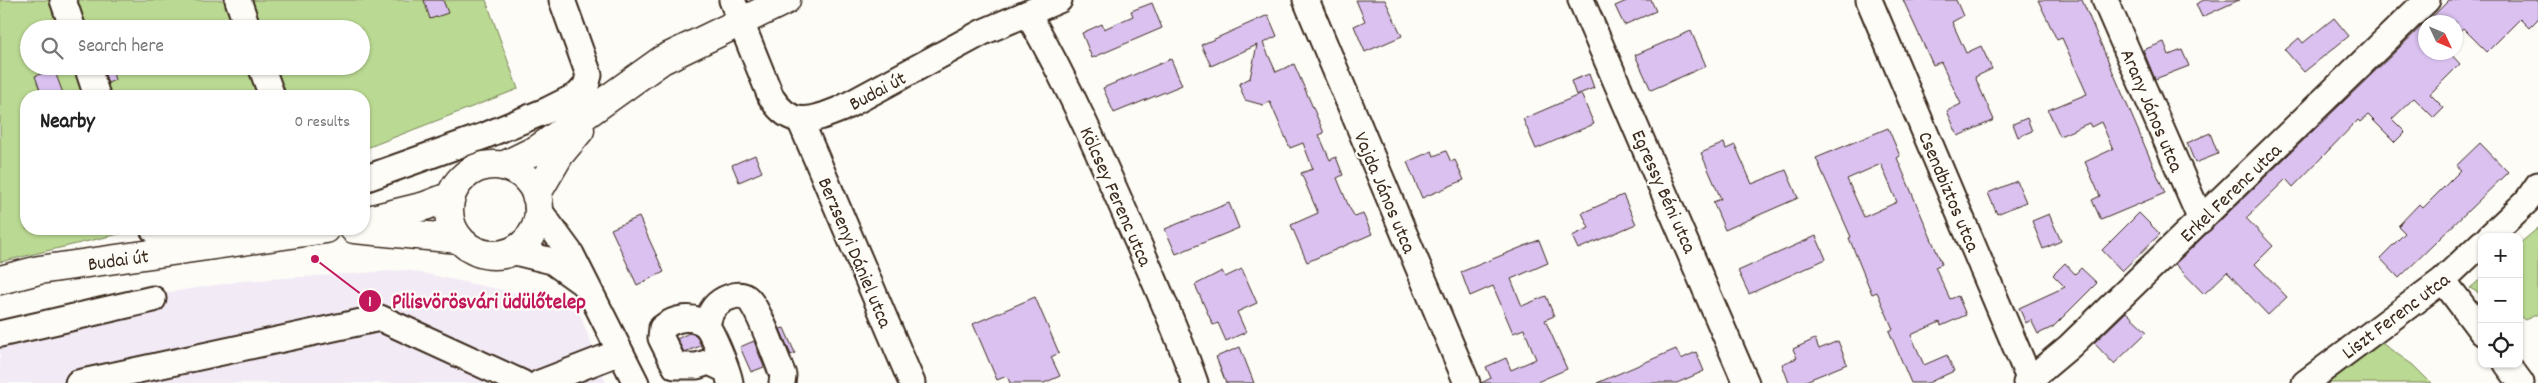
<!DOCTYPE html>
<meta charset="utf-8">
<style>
:root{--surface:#fff;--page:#f6f6f6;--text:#222;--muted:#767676;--line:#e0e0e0}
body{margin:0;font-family:Dekko,sans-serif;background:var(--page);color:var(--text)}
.controls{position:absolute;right:15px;bottom:15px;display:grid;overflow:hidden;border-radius:10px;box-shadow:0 1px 4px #0004}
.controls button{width:45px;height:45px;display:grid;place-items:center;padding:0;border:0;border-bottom:1px solid var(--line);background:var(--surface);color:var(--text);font:25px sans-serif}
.compass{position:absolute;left:2418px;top:15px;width:45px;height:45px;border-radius:50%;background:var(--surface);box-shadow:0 1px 4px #0004;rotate:134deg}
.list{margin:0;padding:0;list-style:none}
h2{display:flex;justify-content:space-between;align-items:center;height:65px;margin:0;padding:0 20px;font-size:21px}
h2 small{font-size:16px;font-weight:400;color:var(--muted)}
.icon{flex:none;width:28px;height:28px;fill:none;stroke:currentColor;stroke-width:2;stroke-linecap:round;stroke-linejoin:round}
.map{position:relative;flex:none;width:2538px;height:383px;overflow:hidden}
.search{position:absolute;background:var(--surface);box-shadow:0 1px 4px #0004;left:20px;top:20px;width:350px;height:55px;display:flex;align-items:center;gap:12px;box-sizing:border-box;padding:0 18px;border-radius:28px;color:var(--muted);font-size:19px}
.panel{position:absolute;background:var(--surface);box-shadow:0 1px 4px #0004;left:20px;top:90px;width:350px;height:145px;border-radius:20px}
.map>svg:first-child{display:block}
</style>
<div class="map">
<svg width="2538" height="383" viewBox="0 0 2538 383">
<rect width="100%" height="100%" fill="#fdfcf7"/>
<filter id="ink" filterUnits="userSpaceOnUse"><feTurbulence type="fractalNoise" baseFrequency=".02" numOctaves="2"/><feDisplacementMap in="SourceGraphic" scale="10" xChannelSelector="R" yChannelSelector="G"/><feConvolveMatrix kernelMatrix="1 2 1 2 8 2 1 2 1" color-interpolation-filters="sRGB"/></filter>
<g filter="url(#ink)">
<!-- built -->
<polygon fill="#f2eaf5" points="407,270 577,306 606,383 0,383 0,321 45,311 242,281"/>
<!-- green -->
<g fill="#bad992" stroke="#7a8258" fill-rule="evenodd">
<path d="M0,0H486L518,89L364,149V96H26V229H140L0,262ZM29,29H361V66H29Z"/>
<polygon points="2538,228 2538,314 2525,320 2519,316 2519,244"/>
<polygon points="2482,278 2482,295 2470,288"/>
<polygon points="2380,342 2413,365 2431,383 2319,383"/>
</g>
<!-- building -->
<g fill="#dac1f0" stroke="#3b2a1e" fill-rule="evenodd">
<polygon points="424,0 443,0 448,13 430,19"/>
<polygon points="1356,0 1385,0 1402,36 1365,52 1354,26 1365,21"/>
<polygon points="1629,0 1651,0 1656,11 1624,25 1615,6"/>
<polygon points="1903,0 1956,0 1963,16 1952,22 1966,53 1981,46 1992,69 1975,77 1994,120 1958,136 1947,111 1961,104 1941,62 1933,65"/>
<polygon points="2038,0 2082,0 2165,193 2101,220 2092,200 2100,196 2085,162 2113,149 2101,122 2091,127 2089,123 2060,136 2048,110 2087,94 2062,38 2057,40"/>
<polygon points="2204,0 2239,0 2202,17 2196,4"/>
<polygon points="2449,0 2538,0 2538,19 2529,28 2520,19 2487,52 2463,28 2456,35 2456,22 2427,22"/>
<polygon points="1152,3 1162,28 1092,58 1082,33 1102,24 1104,29 1133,16 1131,11"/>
<polygon points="1268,15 1277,36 1263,43 1276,72 1294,64 1324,133 1319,135 1330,160 1336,157 1343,175 1337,178 1349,207 1355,217 1363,214 1372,234 1307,262 1291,225 1318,213 1301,173 1313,169 1303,143 1290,148 1270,102 1263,105 1245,100 1239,84 1250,78 1257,45 1211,66 1201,45"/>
<polygon points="2334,18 2349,36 2304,72 2285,50 2299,38 2303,43"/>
<polygon points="2426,22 2426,52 2449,52 2460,64 2430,94 2444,108 2434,118 2414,98 2392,119 2405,132 2395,142 2368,115 2360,122 2358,120 2293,187 2286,179 2246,218 2273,246 2255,264 2287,297 2268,315 2227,272 2204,294 2175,264"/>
<polygon points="1691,31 1706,66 1651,90 1635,55"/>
<polygon points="2164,42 2169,55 2182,50 2189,66 2155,79 2143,50"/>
<polygon points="1171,59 1182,85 1114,113 1103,88"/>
<polygon points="102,66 111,66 115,80 108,83"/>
<polygon points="54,69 64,96 42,96 35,76"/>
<polygon points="1589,74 1594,88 1576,95 1571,81"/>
<polygon points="1581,94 1594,124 1536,149 1523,119"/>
<polygon points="2027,118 2032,131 2018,137 2013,124"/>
<path d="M1888,128L1900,156L1897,158L1942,264L1935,267L1950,299L1958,296L1966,315L1941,326L1940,322L1911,335L1924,365L1947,355L1954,371L1928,383H1911L1889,331L1893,329L1877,292L1872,294L1849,238L1851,237L1816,158ZM1881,164L1897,202L1864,217L1847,179Z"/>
<polygon points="2210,133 2218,154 2195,163 2187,143"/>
<polygon points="1724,143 1726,149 1735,145 1752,184 1786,170 1798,198 1725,230 1713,202 1721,199 1701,153"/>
<polygon points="2480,143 2508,172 2399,278 2380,258 2405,233 2398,226 2419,204 2423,208 2461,170 2456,166"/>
<polygon points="1432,151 1434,156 1446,151 1451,162 1455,160 1464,180 1422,198 1407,162"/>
<polygon points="755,155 762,172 739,182 732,165"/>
<polygon points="2017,181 2026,202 1997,214 1988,193"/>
<polygon points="1623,195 1636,224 1578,249 1572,236 1589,228 1582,213"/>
<polygon points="1229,203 1239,228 1176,254 1165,229"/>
<polygon points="2139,213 2160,234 2122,271 2102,250"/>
<polygon points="2049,214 2061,241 2043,249 2032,221"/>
<polygon points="639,217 664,272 637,285 611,229"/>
<polygon points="1816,236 1826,259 1749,294 1738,271"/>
<polygon points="1539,240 1548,263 1511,279 1522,306 1546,296 1554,316 1545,320 1567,369 1535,383 1481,383 1491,378 1486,367 1506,358 1511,370 1536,359 1524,329 1513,333 1493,286 1470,296 1461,272"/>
<polygon points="2065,263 2075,274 2081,268 2097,283 2053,327 2038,334 2031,320 2026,323 2019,308 2065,287 2053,275"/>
<polygon points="1242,269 1257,303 1237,312 1246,332 1226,341 1218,323 1213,325 1195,285 1222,271 1225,277"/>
<polygon points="1035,297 1059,353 1051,357 1060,376 1044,383 1010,383 1007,376 997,380 973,324"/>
<polygon points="2126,312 2147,332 2114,364 2094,343"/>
<polygon points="784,328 795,353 791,355 780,329"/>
<polygon points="689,333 696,335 701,346 684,352 677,339"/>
<polygon points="1815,339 1819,349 1838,341 1847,364 1801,383 1789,383 1782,364 1797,358 1793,349"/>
<polygon points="754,341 764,367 751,372 740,347"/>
<polygon points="1240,347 1254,383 1226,383 1216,357"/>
<polygon points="1676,349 1681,359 1696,352 1704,371 1677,383 1597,383"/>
</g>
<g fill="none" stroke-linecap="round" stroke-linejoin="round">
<defs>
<g id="minor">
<polyline points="63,0 73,29"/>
<polyline points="238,0 248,29"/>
<path d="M732,0L771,97C791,129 811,121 841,109L983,32L1059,0"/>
<polyline points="1306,0 1467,383"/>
<polyline points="1581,0 1746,383"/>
<polyline points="1869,0 2031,383"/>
<polyline points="2105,0 2201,220"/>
<path d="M1028,14C1069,85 1102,160 1135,236C1156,284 1178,333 1195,383"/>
<polyline points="87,66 97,96"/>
<polyline points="261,66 272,96"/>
<polyline points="800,120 912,383"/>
<polyline points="364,179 484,136 548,110 578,95 586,86 589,75 562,0"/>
<polyline points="538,209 571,254 636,383"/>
<polyline points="153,229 167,232 187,229"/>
<polyline points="2489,237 2527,201 2538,185"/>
<polyline points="511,251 552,261 584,284"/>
<polyline points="2443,280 2482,332"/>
<path d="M707,326C709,314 713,305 725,299C732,296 740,293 747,298C759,307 776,359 783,375L782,383"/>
<polyline points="0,334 153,299"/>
<polyline points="2507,364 2521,383"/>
<path d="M726,370L709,362L697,366H675L661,338L662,328C674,318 693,314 706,325C712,331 729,373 730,383"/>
<polyline points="78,383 380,318 522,383"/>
<polyline points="540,383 620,352"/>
<polyline points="2026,383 2070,346 2427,0"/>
<polyline points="2305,383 2443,280 2482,243"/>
</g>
<g id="major">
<circle cx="494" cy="210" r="45"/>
<polyline points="503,166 538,149 662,60 786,0"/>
<polyline points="536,195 560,154 580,130"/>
<polyline points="364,221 425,206 451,196"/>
<polyline points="354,229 459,239"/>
<polyline points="0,280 39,270 326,229"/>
</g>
</defs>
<!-- minor casing -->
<use href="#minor" stroke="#3b2a1e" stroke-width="29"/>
<!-- major casing -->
<use href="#major" stroke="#3b2a1e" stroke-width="31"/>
<!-- minor -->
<use href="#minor" stroke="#fdfcf7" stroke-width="25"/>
<!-- major -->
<use href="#major" stroke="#fdfcf7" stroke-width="28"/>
</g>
</g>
<g text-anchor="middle" stroke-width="4.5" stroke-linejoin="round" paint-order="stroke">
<!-- street labels -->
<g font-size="20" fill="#3b2a1e" stroke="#fdfcf7">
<text transform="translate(877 90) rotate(-28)" y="7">Budai út</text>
<text transform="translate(2153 110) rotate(67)" y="7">Arany János utca</text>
<text transform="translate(1665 191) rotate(66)" y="7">Egressy Béni utca</text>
<text transform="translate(1950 191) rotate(67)" y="7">Csendbiztos utca</text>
<text transform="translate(1386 192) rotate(67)" y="7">Vajda János utca</text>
<text transform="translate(2230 192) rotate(-44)" y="7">Erkel Ferenc utca</text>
<text transform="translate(1117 196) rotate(66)" y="7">Kölcsey Ferenc utca</text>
<text transform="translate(856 252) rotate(67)" y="7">Berzsenyi Dániel utca</text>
<text transform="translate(118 259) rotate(-8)" y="7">Budai út</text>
<text transform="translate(2395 315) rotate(-37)" y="7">Liszt Ferenc utca</text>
</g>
</g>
<!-- callouts -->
<path fill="none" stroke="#c2185b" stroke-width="2" d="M315 259L370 301"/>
<g fill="#c2185b" stroke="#fdfcf7" stroke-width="2">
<circle cx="315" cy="259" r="5"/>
<circle cx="370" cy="301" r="12"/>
</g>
<g font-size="15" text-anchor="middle" font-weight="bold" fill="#fff">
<text x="370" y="306">1</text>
</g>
<g font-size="21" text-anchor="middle" font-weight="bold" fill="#c2185b" stroke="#fdfcf7" stroke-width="4.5" stroke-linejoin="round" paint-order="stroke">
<text x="489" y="308">Pilisvörösvári üdülőtelep</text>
</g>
</svg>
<div class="controls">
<button>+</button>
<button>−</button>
<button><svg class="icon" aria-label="locate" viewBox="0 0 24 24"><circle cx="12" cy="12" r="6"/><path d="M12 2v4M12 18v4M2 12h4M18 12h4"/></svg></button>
</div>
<svg class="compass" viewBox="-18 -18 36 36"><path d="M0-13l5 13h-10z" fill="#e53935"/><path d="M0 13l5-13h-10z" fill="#767676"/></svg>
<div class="search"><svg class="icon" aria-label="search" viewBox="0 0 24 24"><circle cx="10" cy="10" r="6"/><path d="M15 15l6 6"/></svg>Search here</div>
<section class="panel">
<h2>Nearby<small>0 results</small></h2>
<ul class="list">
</ul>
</section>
</div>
